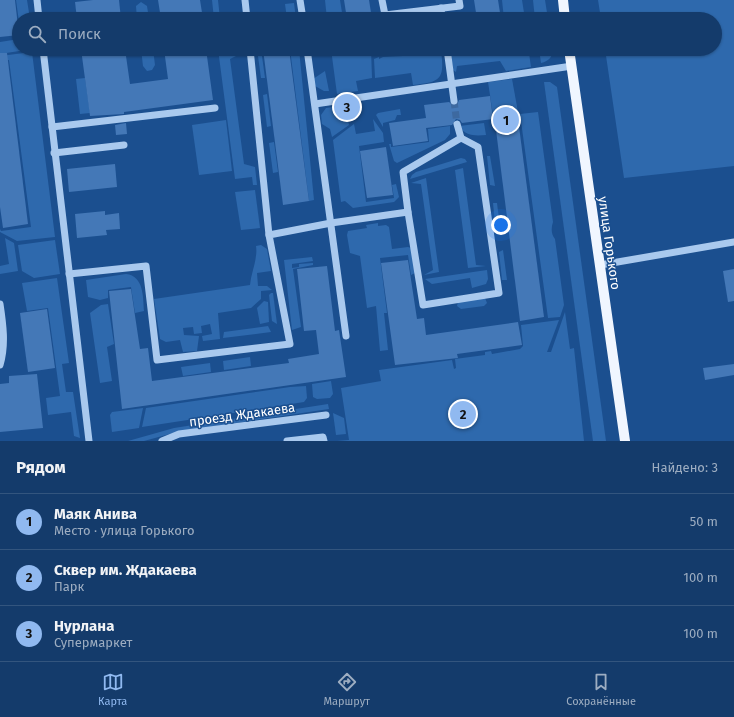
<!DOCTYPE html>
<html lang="ru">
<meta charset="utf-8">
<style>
:root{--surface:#143b6b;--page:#1d4271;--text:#f1f3f6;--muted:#9dadc1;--line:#33557e;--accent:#90b9f0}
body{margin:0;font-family:"Fira Sans",sans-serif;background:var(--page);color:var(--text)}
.you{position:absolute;left:501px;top:225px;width:14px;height:14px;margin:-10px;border:3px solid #fff;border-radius:50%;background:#1a73e8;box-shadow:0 0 0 6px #1a73e833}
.badge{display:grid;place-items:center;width:26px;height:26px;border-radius:50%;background:var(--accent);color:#111;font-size:13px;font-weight:700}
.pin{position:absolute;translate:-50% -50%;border:2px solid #fff;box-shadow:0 1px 4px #0006}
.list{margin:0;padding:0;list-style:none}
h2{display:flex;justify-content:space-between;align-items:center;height:52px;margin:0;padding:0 16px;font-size:17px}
h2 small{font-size:13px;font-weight:400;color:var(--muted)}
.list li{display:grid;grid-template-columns:26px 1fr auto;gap:12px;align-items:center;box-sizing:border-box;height:56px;padding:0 16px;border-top:1px solid var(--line)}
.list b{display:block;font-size:15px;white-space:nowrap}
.list p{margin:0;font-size:13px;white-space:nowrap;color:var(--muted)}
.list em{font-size:13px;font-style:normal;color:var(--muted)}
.icon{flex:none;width:22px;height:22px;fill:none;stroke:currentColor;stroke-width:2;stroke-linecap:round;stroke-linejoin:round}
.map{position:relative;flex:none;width:734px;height:441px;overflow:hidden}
.search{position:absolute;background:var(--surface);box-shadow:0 1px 3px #0004;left:12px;right:12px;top:12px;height:44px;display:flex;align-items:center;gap:10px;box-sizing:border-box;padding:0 14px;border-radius:22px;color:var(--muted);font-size:15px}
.sheet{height:220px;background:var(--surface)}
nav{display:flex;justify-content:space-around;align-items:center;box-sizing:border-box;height:56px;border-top:1px solid var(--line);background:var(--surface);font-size:11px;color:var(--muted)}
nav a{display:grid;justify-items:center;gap:2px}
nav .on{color:var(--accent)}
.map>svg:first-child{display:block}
</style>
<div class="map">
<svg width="734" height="441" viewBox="0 0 734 441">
<rect width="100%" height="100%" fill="#1b4f8f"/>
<!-- green -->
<g fill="#2e69ad">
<polygon points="16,0 27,0 30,19 19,19 19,22"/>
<polygon points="212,0 218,0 220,19 236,17 236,19 214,19"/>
<polygon points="325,0 340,0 343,19 327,19"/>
<polygon points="502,0 522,0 525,19 504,19"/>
<polygon points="533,0 545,0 548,19 535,19"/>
<polygon points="598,0 734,0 734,166 624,178 605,49 715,49 715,19 601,19"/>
<polygon points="141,2 147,6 149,19 137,19 136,6"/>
<polygon points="294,3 296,19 287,19 285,4"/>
<polygon points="19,39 19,49 32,49 0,54 0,42"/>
<polygon points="141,49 153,49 155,65 152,70 147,71 143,66"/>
<polygon points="218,49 240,49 240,54 230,59 244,164 255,167 257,185 253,185 252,177 235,179"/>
<polygon points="257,49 261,49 265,78 261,78"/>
<polygon points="290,49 299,49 314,200 309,201"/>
<polygon points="331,49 371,49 372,78 356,81 358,91 337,94"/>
<polygon points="450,49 527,49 529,53 531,67 506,71 500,61 457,66 456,72 453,70"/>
<path d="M539,49H552C553,57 549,61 541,63Z"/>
<path d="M441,51C445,80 440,82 413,85L411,73L375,78L374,59L379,57V59L383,57L403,56V53L411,52L412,55Z"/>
<polygon points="32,52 55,237 17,241 0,232 0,229 1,231 31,227 9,60 0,61 0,56"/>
<polygon points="325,71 329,91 324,91 315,86 313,79"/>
<polygon points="85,78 90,113 80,114 76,79"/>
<polygon points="512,79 518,112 493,115 488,82"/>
<polygon points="544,82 550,82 557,87 606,441 593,441"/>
<polygon points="267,94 271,126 267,127 263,95"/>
<polygon points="347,105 356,110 347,115 349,125 332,137 330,129 322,124 321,115 326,108"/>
<polygon points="400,109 401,115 397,115 395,120 383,123 383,127 376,115 378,113"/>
<path d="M538,112L553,222C551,228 551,234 555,239L564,305L560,317L548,318L520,114Z"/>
<polygon points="373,119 383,133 384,142 359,146 366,202 394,198 392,185 396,184 399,197 394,202 353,208 345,201 341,202 333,140 354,124 356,134 375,131"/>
<polygon points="226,120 232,171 199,175 192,125"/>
<path d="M484,123L486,135C475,136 465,136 459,126Z"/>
<polygon points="450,126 450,134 445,140 397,163 394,161 389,144 391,144 391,147 429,142 428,129"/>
<polygon points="274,142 278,172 273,173 269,143"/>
<polygon points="487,156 490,156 495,186 490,185"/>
<polygon points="461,158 465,159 467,162 410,179 412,175 416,172"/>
<polygon points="463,168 476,265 486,266 468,268 455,170"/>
<polygon points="426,178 439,272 424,275 433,270 421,184 411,183"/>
<polygon points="255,190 260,228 241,230 235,192"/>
<polygon points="493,203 497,203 501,234 496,233"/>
<polygon points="378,223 378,226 386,225 389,227 392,249 408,247 411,248 415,273 411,275 408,255 380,258 387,313 384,313 388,350 380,351 376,306 367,308 360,256 350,253 347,235 348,231 367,228 366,225"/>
<polygon points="5,238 14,243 18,271 0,274 0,266 9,264"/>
<polygon points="55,240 60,274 34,278 22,271 18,245"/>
<path d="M261,245L267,249L271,271L257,273L258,286H267L272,290L261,291V299L251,308L218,313L220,339L203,341L202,336L212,334L210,324L201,326L202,333L194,334L193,327L183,328L184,335L199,336L197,351L183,352L180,340L166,342L160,339L154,299L250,285C251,272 258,259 256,246Z"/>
<polygon points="503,250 507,280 502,280 499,252"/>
<polygon points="312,257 313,261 292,264 292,268 299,267 299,264 313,263 313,265 293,269 301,327 292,330 284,260"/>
<polygon points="487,270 488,279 486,284 472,288 470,278 432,284 425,279"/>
<path d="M126,274C144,276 143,297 144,311L135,313L131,287L108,290V298L100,300L88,297L86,280Z"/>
<polygon points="57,278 69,363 62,364 66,392 73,392 80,438 74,436 71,412 48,415 46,398 60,396 48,308 27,311 22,283"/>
<polygon points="271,293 273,293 277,324 272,321 269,295"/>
<polygon points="485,298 487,303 484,306 461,309 457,306 458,302"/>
<polygon points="264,301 268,302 269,322 260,324 257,308"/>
<polygon points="108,304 114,344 107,347 112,381 100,383 90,313 101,305"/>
<polygon points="565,312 570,349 574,348 584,441 337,441 349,440 341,388 381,381 379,370 452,360 454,369 456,368 455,359 485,355 485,352 491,351 492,354 520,349 523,346 521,325 559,320 547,352 551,352"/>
<polygon points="268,326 271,332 223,338 224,332"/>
<polygon points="250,357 251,366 224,370 223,361"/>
<polygon points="210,363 211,372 183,376 181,367"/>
<polygon points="331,381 333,394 330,398 317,399 313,397 312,384"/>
<polygon points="306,386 307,398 304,402 142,427 146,408 290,387"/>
<polygon points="328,404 329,409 177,432 144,441 128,441 174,428"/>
<polygon points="143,408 139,428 112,432 110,415 112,412"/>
<polygon points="333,413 344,418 346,434 336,435"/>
</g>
<!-- building -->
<g fill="#4478b7">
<polygon points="0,0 15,0 19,35 0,37"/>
<polygon points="93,0 119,0 121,19 77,19 75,2"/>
<polygon points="158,0 200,0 203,19 161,19"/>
<polygon points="344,0 369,0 372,19 347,19"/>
<polygon points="474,0 498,0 501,19 477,19"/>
<polygon points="81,49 125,49 130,84 168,79 164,49 206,49 213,100 124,112 124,114 90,116"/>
<polygon points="263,49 289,49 309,201 283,205"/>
<polygon points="0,53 7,53 28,224 3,228 0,207"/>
<polygon points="490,96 493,119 462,123 460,120 456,119 452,125 426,128 428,141 393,146 389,123 426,118 424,105 449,102 454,106 457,105 459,100"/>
<polygon points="518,119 544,317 520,321 495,122"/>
<polygon points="126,123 127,134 116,135 115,125"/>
<polygon points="386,147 393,195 367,198 360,151"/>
<polygon points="115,164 117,187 69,192 67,169"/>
<polygon points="105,211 105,215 119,213 120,229 106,230 107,235 77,238 75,214"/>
<polygon points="408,260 417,319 424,318 426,335 518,322 522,345 457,354 458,358 395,365 381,263"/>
<polygon points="327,266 335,331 339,330 346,377 122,409 109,291 131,289 140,349 148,348 152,381 289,363 288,359 319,354 316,330 304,331 297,269"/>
<polygon points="734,269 734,301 728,302 723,271"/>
<polygon points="47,309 55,368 28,372 20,313"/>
<polygon points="734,364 734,375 705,380 703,368"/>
<polygon points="37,374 43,428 0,432 0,384 9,383 9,376"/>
</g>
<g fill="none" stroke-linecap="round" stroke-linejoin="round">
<!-- minor-tunnel -->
<polyline stroke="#3d69a0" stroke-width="7" stroke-dasharray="7 3.5" stroke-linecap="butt" points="454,101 457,124"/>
<!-- minor -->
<g stroke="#a9c9ee" stroke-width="7">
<polyline points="37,0 39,19"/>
<polyline points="245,0 247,19"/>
<polyline points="300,0 303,19"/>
<polyline points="382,0 385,15 460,6 459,0"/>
<polyline points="441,8 442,19"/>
<polyline points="43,49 89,441"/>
<polyline points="250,49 269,235"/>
<polyline points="307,49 346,336"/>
<polyline points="447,49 454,101"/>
<polyline points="315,104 572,66"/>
<polyline points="457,124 461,138"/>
<polyline points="52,127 215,108"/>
<polyline points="54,153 124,145"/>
<polyline points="408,212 403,172 461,138"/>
<polyline points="600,265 734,242"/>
<polyline points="69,274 146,266 157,360 290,344 269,235 331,223 408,212 423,305 499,293 478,147 461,138"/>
<path d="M0,304C3,324 6,345 0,365"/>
<polyline points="162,441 179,434 326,415"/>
<polyline points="287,441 323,437 324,441"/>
</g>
<!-- major -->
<g stroke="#f0f6ff" stroke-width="10">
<polyline points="563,0 565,19"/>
<polyline points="569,49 625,441"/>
</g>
</g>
<g text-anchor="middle" stroke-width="3" stroke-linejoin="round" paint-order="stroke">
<!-- street labels -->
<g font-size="13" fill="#fff" stroke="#1b4f8f">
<text transform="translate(610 243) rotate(82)" y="5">улица Горького</text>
<text transform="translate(242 414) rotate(-8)" y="5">проезд Ждакаева</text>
</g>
</g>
</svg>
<div class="you"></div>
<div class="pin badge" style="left:506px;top:120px">1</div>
<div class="pin badge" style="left:463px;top:414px">2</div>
<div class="pin badge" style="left:347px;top:107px">3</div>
<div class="search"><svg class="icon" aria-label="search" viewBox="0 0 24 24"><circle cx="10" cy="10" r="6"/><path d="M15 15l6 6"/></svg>Поиск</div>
</div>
<section class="sheet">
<h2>Рядом<small>Найдено: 3</small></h2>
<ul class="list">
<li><span class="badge">1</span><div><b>Маяк Анива</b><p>Место · улица Горького</p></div><em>50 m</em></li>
<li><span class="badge">2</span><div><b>Сквер им. Ждакаева</b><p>Парк</p></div><em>100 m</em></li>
<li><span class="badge">3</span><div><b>Нурлана</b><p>Супермаркет</p></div><em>100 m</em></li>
</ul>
</section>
<nav>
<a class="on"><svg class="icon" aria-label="map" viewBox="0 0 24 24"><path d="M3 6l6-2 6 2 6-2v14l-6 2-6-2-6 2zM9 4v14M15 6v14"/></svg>Карта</a>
<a><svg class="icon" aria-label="directions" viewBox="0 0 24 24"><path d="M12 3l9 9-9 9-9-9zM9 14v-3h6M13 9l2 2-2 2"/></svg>Маршрут</a>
<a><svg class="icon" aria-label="saved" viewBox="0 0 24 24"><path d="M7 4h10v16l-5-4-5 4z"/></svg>Сохранённые</a>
</nav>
